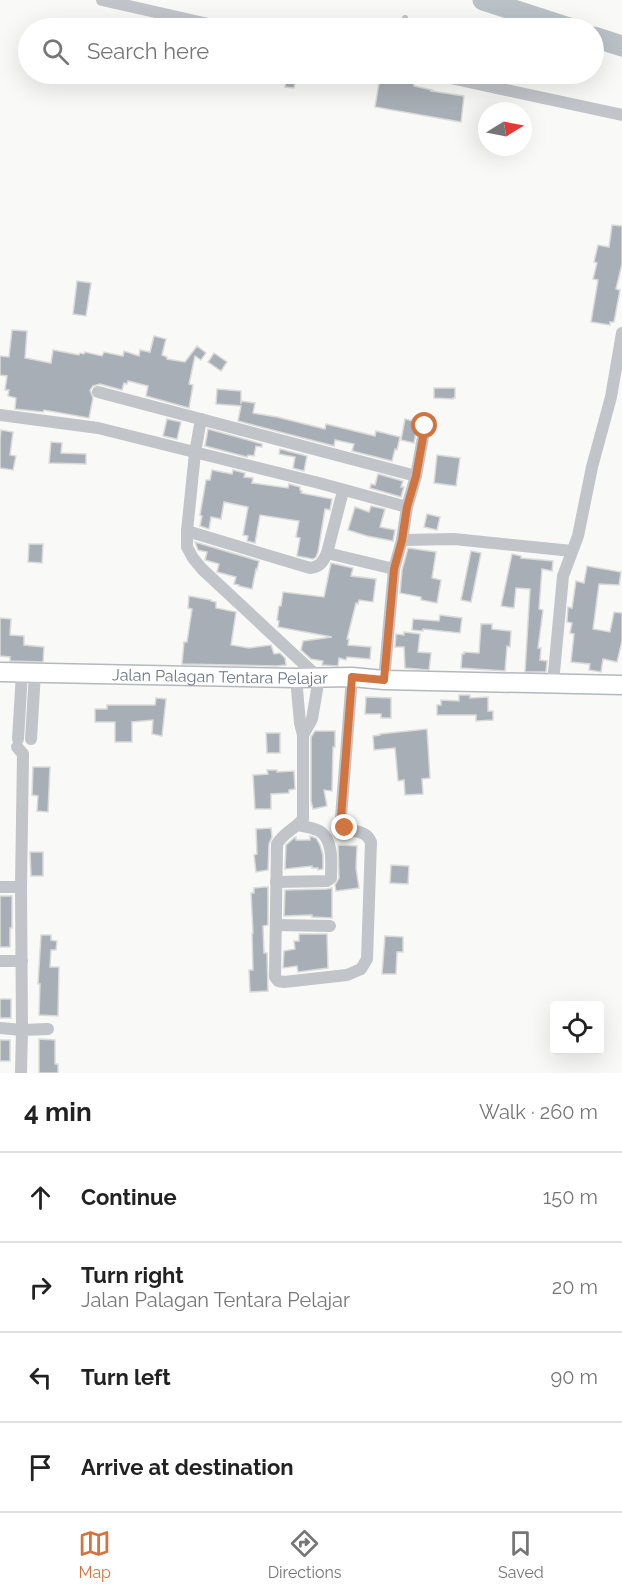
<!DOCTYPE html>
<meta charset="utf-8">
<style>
:root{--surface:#fff;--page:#f2f2f2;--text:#222;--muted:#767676;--line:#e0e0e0;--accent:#d07440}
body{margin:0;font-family:Raleway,sans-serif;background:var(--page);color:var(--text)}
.controls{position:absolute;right:18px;bottom:18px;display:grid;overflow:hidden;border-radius:6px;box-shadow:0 6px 24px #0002}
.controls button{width:54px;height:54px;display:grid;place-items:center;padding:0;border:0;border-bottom:2px solid var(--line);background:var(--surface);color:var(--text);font:30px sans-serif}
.compass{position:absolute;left:478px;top:102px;width:54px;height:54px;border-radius:50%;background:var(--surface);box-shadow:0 6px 24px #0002;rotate:80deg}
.stop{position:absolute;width:18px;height:18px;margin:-14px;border:4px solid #d07440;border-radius:50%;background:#fff}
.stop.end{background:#d07440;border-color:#fff;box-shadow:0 2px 6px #0008}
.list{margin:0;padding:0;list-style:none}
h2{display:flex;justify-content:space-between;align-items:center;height:78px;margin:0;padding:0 24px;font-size:26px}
h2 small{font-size:20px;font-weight:400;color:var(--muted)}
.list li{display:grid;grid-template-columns:39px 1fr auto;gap:18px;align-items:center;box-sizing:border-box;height:90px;padding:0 24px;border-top:2px solid var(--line)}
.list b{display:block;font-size:22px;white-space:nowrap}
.list p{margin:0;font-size:20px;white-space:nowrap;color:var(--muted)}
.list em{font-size:20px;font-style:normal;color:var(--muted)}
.icon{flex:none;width:33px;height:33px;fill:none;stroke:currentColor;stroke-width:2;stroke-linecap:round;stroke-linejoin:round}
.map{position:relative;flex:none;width:622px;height:1073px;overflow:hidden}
.search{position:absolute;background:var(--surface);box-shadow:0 6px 24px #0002;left:18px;right:18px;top:18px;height:66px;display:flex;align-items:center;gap:15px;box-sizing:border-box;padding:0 21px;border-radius:33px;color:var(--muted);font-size:22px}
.sheet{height:438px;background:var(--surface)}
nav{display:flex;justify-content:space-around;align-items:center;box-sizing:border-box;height:84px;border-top:2px solid var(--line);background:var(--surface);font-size:16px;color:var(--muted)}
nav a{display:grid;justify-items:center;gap:3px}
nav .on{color:var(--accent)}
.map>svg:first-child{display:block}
</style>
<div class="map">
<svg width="622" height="1073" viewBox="0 0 622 1073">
<rect width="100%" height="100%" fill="#f9f9f7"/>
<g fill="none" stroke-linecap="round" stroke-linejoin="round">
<!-- river -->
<g stroke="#bac2c7" stroke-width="21">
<polyline points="483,0 569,28"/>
<polyline points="594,37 622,46"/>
</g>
</g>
<!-- building -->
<g fill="#a8aeb5" stroke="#dadbd9" stroke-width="1.5">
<polygon points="287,74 297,74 294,88 285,87"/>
<polygon points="380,77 414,83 414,86 432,90 431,91 464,96 461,122 375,107"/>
<polygon points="612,225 622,226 622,264 616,289 620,290 614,322 610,322 610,325 591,322 598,280 593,279 597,263 594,262 598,245 609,247"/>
<polygon points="77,281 91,283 86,316 73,314"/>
<polygon points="12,330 27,331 25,358 51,363 53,350 79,355 80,353 84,354 85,352 102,356 104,352 123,356 124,351 139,356 140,350 150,352 154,336 166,339 162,355 167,357 167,359 185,362 197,346 206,353 201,360 195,356 189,384 193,385 189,408 146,396 148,386 128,381 127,384 124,383 122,390 100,384 93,386 90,390 93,398 89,418 44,410 43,412 15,409 16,398 8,396 9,390 5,390 7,376 0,375 0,356 9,357"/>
<polygon points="214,353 227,362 221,371 208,362"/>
<polygon points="434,388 455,388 455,398 453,398 453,399 434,398"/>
<polygon points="217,389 241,391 241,404 241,401 255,403 253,413 277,417 325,429 326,424 375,436 376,431 400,437 397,450 395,449 392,461 352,451 354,444 335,440 334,446 238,421 241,406 216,404"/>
<polygon points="167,419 181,422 177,439 163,436"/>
<polygon points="405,419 418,422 414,443 401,440"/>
<polygon points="208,429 262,444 262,447 256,446 254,456 248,455 247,457 205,446"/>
<polygon points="1,430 13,432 10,455 16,456 13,470 0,468 0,439"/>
<polygon points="51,442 62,443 61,453 86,454 86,464 49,463"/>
<polygon points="280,449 307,456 304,471 293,468 295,457 279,454"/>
<polygon points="437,455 460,458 456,486 434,483"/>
<polygon points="212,470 232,474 233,470 245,473 244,477 253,478 252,483 288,488 289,484 300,487 300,490 302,491 301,493 332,499 330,510 325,509 318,552 316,557 313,559 297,556 300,538 296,537 299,521 260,515 255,543 247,541 248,536 243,535 248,507 224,502 221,519 211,517 209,529 200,526 202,516 200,515 206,480 210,480"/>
<polygon points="378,474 403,481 401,487 404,487 401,497 370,488 371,484 375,485"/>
<polygon points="371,506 385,509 380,527 395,530 393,541 367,536 348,530 355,507 369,512"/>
<polygon points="427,514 440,517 437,530 424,527"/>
<polygon points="195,542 259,561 257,570 256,569 252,589 239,586 239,585 234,584 236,577 217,572 219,564 205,560 207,552 198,550"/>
<polygon points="29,544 43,544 42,563 28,562"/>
<polygon points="408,548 436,552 432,578 441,580 437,603 421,600 421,597 400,593 402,570"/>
<polygon points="471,551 481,553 471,602 461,600"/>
<polygon points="512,554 521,556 521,558 553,561 552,571 542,569 539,609 543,610 538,648 541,648 540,660 547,661 546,672 525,672 530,589 516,588 514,608 501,606"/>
<polygon points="331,563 353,568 351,576 376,579 373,602 359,600 358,604 356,603 347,639 349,639 348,645 371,647 370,659 347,657 346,660 339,658 338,666 322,665 323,661 311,659 301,650 303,641 332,637 278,627 279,621 277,620 279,606 281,606 283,592 324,597"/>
<polygon points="587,566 621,572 619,585 599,584 593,629 610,632 614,612 622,613 622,641 617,662 603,659 601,672 589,670 590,664 571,662 574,634 570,633 572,623 567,622 568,607 572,608 576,581 584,583"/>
<polygon points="189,596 211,600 211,601 216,602 216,608 236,612 231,645 249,648 271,645 274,654 280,653 285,658 286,665 276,666 182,664 184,642 187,642 192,609 188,608"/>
<polygon points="440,615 462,618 460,633 423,629 423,631 412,630 413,619 439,621"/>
<polygon points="0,618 11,619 10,635 24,636 24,645 44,647 43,662 10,661 10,657 0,656"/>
<polygon points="481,624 492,624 492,629 511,631 510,647 507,646 505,671 461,668 462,654 464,654 464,652 479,653"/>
<polygon points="404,632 420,634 418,652 431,653 429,670 405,668 404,647 395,647 396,634 404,635"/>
<polygon points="459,695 470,695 470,698 488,697 488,711 493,711 493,720 476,721 476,715 437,715 437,705 441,705 441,700 459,701"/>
<polygon points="366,697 391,698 391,718 381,718 381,714 365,714"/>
<polygon points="156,698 166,699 162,736 152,734 153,720 132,722 132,742 115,742 115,722 95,722 95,709 107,709 107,705 155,705"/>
<polygon points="427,729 430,778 422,779 423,794 405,795 404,780 398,781 395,748 374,750 373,736 380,735 380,734"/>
<polygon points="315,731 335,731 335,747 333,747 332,791 324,790 327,806 313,809 311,801 311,737"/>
<polygon points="266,733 280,733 280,753 267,753"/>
<polygon points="33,767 50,767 48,812 37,811 38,796 32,795"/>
<polygon points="267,770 277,770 277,772 294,771 295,789 289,790 289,793 271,794 271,809 255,809 253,775 268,774"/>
<polygon points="271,828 272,837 269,844 268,870 256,872 254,855 257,854 256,829"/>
<polygon points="310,836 316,838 320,845 323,855 323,869 318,870 318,868 312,868 312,866 285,869 286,845 294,838 296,837 296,840 310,840"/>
<polygon points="338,845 357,846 356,868 359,888 336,891 335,885 339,878"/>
<polygon points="30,852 43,852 43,876 31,876"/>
<polygon points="391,865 409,866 408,884 390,883"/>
<polygon points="264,887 268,887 268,925 263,926 264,953 267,953 268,991 250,992 249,970 253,970 252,933 253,933 251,893 254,893 254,888"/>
<polygon points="332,888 332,918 312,917 312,915 284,916 285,890 327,889"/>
<polygon points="0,896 12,896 12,928 10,928 10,947 0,947"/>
<polygon points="299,934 327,934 328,968 298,972 297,966 283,968 284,951 295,949 294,941 299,941"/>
<polygon points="41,935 51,935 51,940 57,941 56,950 51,950 50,967 59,967 58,1016 39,1015 40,984 38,984"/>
<polygon points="385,936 403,937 403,952 397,952 396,974 382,974"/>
<rect x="0" y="999" width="11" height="19"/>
<polygon points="39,1039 55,1040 55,1064 58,1064 58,1073 39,1073"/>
<rect x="0" y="1040" width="10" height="21"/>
</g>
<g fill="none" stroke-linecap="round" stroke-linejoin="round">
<defs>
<g id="primary">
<path id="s1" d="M0,672L296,678L352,677L384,680L622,685"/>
</g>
</defs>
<!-- primary casing -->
<use href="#primary" stroke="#b4b8bc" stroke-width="21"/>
<!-- service -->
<polyline stroke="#c1c4c8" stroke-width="6" points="404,28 405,18"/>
<!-- minor -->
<g stroke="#c1c4c8" stroke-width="12">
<polyline points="102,0 226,28"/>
<polyline points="432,74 622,115"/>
<polyline points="98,392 416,476"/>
<polyline points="0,415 98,428 319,483 407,507"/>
<polyline points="201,419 195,453 187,531 187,547 193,558 202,569 319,678 312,719 303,735"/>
<path d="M187,531L310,568C320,567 323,562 327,553L343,491"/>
<polyline points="402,540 454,539 572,551"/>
<polyline points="327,553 394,569"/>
<path d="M296,678L300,723L303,735V819C295,829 283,833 277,844L275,977L278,981L284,982L347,975L361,969L367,959L371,842C364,825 342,837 341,817L352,677"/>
<polyline points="384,680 394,569 402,540 407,507 416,476 425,426"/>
<polyline points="553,683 563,576 578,536 592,467 611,397 622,333"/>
<polyline points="18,739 22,673"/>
<polyline points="31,739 35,673"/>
<polyline points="17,747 23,754 21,887"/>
<path d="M276,882L327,881L331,878C331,865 334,842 321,832C316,828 305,827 298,825"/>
<polyline points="0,887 21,887 22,1030 0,1028"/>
<polyline points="276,925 330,926"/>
<polyline points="0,961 22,961"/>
<polyline points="21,1073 22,1030 48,1029"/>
</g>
<!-- primary -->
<use href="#primary" stroke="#fff" stroke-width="18"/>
</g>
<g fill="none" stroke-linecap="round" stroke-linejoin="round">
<!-- route -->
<polyline stroke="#d07440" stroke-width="8" points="345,828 341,823 341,817 352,677 384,680 394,569 402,540 407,507 416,476 425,426"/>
</g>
<g text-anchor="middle" stroke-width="6" stroke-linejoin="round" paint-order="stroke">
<!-- street labels -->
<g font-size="16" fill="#6b7684" stroke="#fff">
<text dy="6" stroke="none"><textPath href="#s1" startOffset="220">Jalan Palagan Tentara Pelajar</textPath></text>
</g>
</g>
</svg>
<div class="controls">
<button><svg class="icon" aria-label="locate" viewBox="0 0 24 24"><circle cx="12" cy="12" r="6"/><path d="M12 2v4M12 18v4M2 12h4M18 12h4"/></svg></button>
</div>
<svg class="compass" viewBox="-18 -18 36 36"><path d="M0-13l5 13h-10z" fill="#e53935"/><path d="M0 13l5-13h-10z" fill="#767676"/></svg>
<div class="stop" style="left:425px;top:426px"></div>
<div class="stop end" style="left:345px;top:828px"></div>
<div class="search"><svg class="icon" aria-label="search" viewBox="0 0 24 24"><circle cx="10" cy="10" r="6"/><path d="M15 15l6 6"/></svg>Search here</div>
</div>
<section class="sheet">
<h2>4 min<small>Walk · 260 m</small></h2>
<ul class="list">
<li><svg class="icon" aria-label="ahead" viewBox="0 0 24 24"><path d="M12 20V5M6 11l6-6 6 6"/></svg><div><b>Continue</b></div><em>150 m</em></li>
<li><svg class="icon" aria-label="right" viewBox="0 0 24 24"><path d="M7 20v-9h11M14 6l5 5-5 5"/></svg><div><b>Turn right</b><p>Jalan Palagan Tentara Pelajar</p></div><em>20 m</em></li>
<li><svg class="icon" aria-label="left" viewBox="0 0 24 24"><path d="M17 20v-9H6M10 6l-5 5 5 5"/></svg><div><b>Turn left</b></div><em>90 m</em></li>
<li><svg class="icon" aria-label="arrive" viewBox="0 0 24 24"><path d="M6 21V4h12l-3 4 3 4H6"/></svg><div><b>Arrive at destination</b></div></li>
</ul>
</section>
<nav>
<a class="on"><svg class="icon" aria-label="map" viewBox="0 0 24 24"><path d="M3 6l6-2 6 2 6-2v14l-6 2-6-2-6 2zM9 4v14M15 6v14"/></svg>Map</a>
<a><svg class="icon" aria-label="directions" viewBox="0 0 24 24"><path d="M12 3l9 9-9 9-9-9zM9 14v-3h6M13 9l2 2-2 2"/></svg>Directions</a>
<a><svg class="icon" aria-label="saved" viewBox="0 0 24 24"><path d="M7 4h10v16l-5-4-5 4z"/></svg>Saved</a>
</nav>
